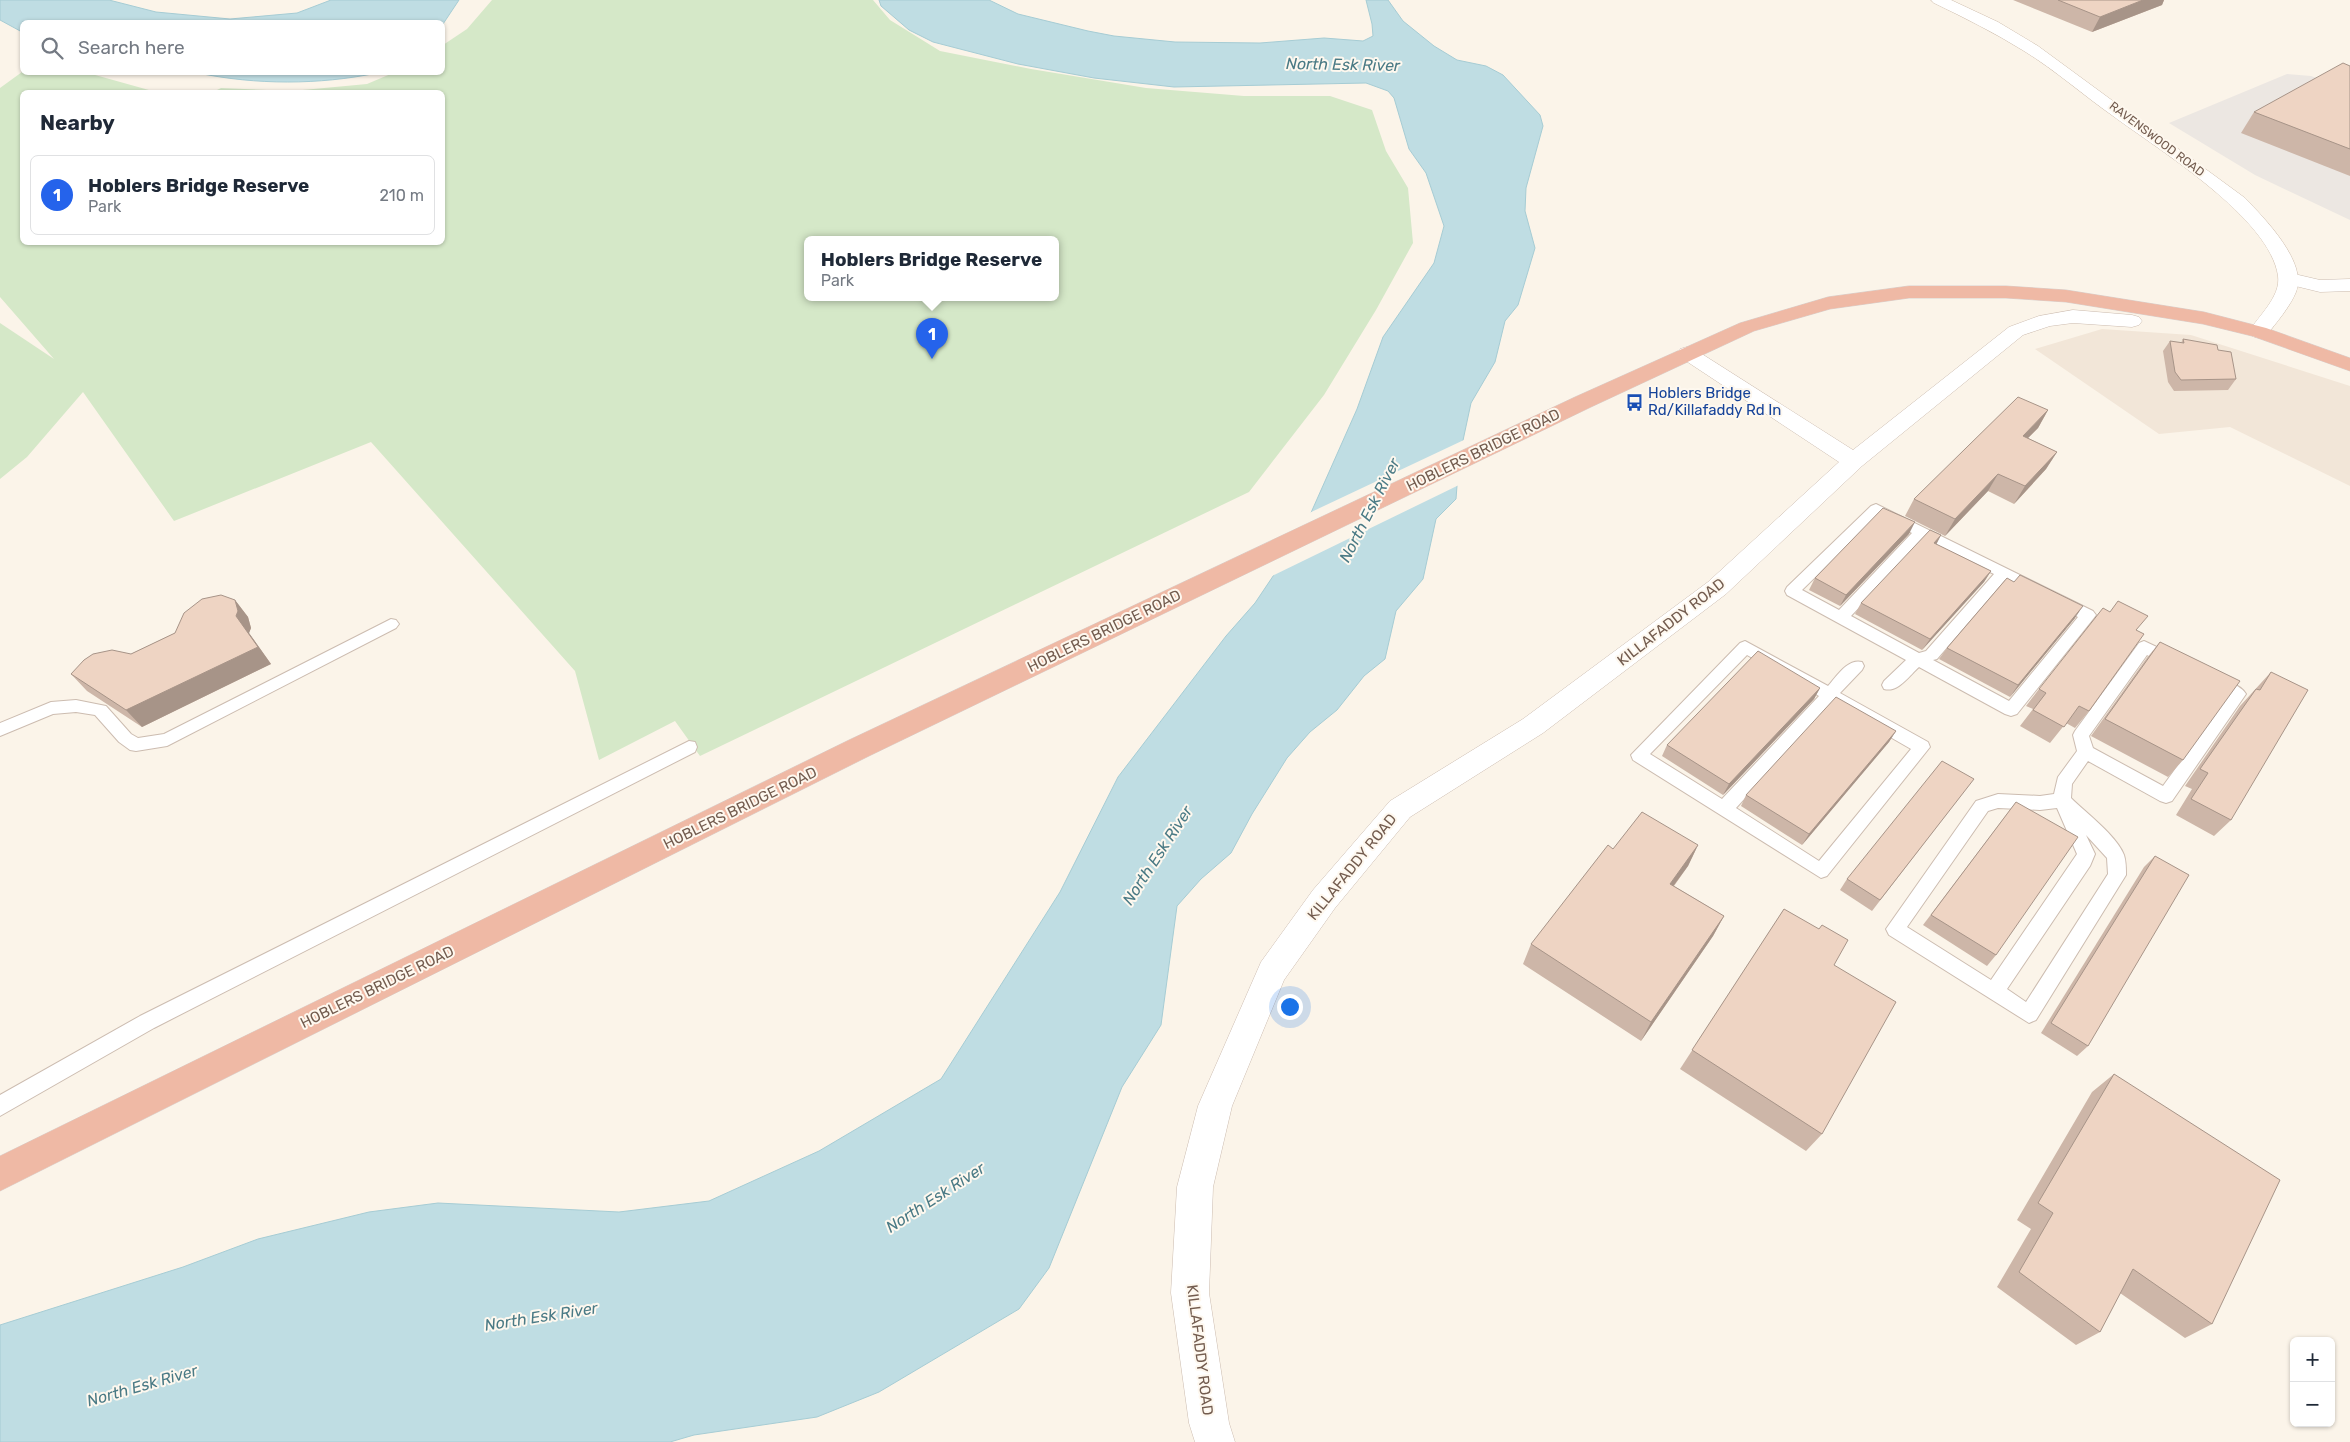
<!DOCTYPE html>
<meta charset="utf-8">
<style>
:root{--surface:#fff;--page:#f2f2f3;--text:#1f2937;--muted:#747a83;--line:#e0e1e3;--accent:#2563eb}
body{margin:0;font-family:Rubik,sans-serif;background:var(--page);color:var(--text)}
.controls{position:absolute;right:15px;bottom:15px;display:grid;overflow:hidden;border-radius:8px;box-shadow:0 1px 4px #0004}
.controls button{width:45px;height:45px;display:grid;place-items:center;padding:0;border:0;border-bottom:1px solid var(--line);background:var(--surface);color:var(--text);font:25px sans-serif}
.you{position:absolute;left:1289px;top:1006px;width:18px;height:18px;margin:-12px;border:4px solid #fff;border-radius:50%;background:#1a73e8;box-shadow:0 0 0 8px #1a73e833}
.badge{display:grid;place-items:center;width:32px;height:32px;border-radius:50%;background:var(--accent);color:#fff;font-size:16px;font-weight:700}
.pin{position:absolute;translate:-50% -41px;filter:drop-shadow(0 1px 2px #0008)}
.pin::after{content:'';position:absolute;top:26px;width:18px;height:15px;background:inherit;clip-path:polygon(0 0,100% 0,50% 100%)}
.popup{position:absolute;left:804px;top:236px;width:255px;height:65px;box-sizing:border-box;display:grid;place-content:center;border-radius:8px;background:var(--surface);filter:drop-shadow(0 1px 4px #0005);font-size:16px;white-space:nowrap;color:var(--muted)}
.popup b{font-size:19px;color:var(--text)}
.popup::after{content:'';position:absolute;left:50%;top:100%;margin-left:-10px;border:10px solid transparent;border-top-color:var(--surface)}
.list{margin:0;padding:0;list-style:none}
h2{display:flex;justify-content:space-between;align-items:center;height:65px;margin:0;padding:0 20px;font-size:21px}
h2 small{font-size:16px;font-weight:400;color:var(--muted)}
.list li{display:grid;grid-template-columns:32px 1fr auto;gap:15px;align-items:center;box-sizing:border-box;height:80px;margin:0 10px 10px;padding:0 10px;border:1px solid var(--line);border-radius:8px}
.list b{display:block;font-size:19px;white-space:nowrap}
.list p{margin:0;font-size:16px;white-space:nowrap;color:var(--muted)}
.list em{font-size:16px;font-style:normal;color:var(--muted)}
.icon{flex:none;width:28px;height:28px;fill:none;stroke:currentColor;stroke-width:2;stroke-linecap:round;stroke-linejoin:round}
.map{position:relative;flex:none;width:2350px;height:1442px;overflow:hidden}
.search{position:absolute;background:var(--surface);box-shadow:0 1px 4px #0004;left:20px;top:20px;width:425px;height:55px;display:flex;align-items:center;gap:12px;box-sizing:border-box;padding:0 18px;border-radius:8px;color:var(--muted);font-size:19px}
.panel{position:absolute;background:var(--surface);box-shadow:0 1px 4px #0004;left:20px;top:90px;width:425px;height:155px;border-radius:8px}
.map>svg:first-child{display:block}
</style>
<div class="map">
<svg width="2350" height="1442" viewBox="0 0 2350 1442">
<rect width="100%" height="100%" fill="#fbf4e9"/>
<!-- residential -->
<polygon fill="#f2e6d8" points="2102,329 2191,335 2350,386 2350,486 2230,427 2159,434 2035,349"/>
<!-- industrial -->
<polygon fill="#ece7e2" points="2287,74 2311,76 2350,90 2350,220 2255,175 2169,123"/>
<!-- green -->
<path fill="#d5e8c8" fill-rule="evenodd" d="M492,0H873L890,20L940,51L1031,69L1146,88L1244,96H1330L1372,110L1386,151L1408,188L1413,243L1376,310L1324,395L1249,492L700,756L675,721L599,760L575,671L371,442L174,521L83,392L27,457L0,479V323L54,359L0,297V88L22,72L88,73L156,92H22V242H442V92H213L221,88L292,91L367,84L393,73L442,72L443,45L467,29ZM808,240H1056V298H808Z"/>
<!-- water -->
<g fill="#bfdde3" stroke="#a6ccd4">
<polygon points="0,0 109,0 156,12 230,19 297,13 331,0 459,0 443,24 22,22 22,32 0,20"/>
<polygon points="879,0 989,0 1018,14 1088,31 1114,36 1175,42 1260,43 1324,38 1363,41 1373,36 1372,24 1366,0 1388,0 1403,21 1434,46 1457,60 1486,66 1503,75 1540,115 1543,126 1526,188 1525,211 1535,248 1518,305 1505,321 1495,362 1471,403 1459,459 1456,499 1436,519 1423,579 1396,611 1385,659 1364,676 1337,710 1310,732 1287,758 1252,814 1231,853 1201,879 1177,906 1161,1025 1122,1087 1049,1268 1019,1309 879,1392 817,1417 694,1435 670,1442 0,1442 0,1325 183,1267 258,1239 369,1212 438,1203 619,1212 709,1201 819,1151 941,1079 1060,892 1118,777 1226,636 1255,603 1302,533 1357,409 1383,337 1434,263 1444,226 1426,173 1409,149 1394,98 1388,91 1366,83 1174,87 1094,78 1018,64 933,42 909,30 881,6"/>
<path d="M198,73H377C319,85 256,85 198,73Z"/>
</g>
<!-- pier -->
<polygon fill="#fbf4e9" points="1466,439 1461,459 1459,485 1270,577 1299,532 1307,514"/>
<g fill="none" stroke-linecap="round" stroke-linejoin="round">
<defs>
<g id="lane">
<path d="M1876,504L2093,611L2096,615L2093,619L2017,714L2011,716L2005,714L1919,667C1909,676 1898,693 1884,689L1882,685L1884,681L1906,660L1787,595L1785,591L1787,587L1871,506ZM1878,516L1912,533L1839,610L1802,590ZM1923,539L1994,574L1926,651L1919,653L1851,616ZM2005,580L2078,617L2009,701L1933,660L1937,659Z"/>
<polygon points="391,619 396,620 399,624 396,628 167,746 136,751 130,750 119,742 95,715 76,712 53,714 0,736 0,723 51,702 76,700 106,706 131,734 138,738 164,734"/>
<path d="M1745,641L1828,686C1836,677 1848,658 1862,662L1864,666L1862,670L1840,693L1928,742L1930,747L1827,876L1821,878L1633,760L1631,755L1740,643ZM1747,655L1819,696L1722,799L1650,754ZM1831,703L1911,749L1819,861L1736,808Z"/>
<path d="M2144,641L2178,657L2180,661L2178,665C2167,668 2156,660 2147,655L2089,736L2093,748L2163,786L2228,696L2208,686L2206,682L2208,678C2218,675 2241,685 2246,694L2172,801L2166,803L2160,801L2088,761L2072,784L2071,798C2086,813 2117,836 2124,855C2126,861 2126,869 2126,875L2036,1020L2029,1023L1889,935L1886,929L1976,801L1998,794L2040,796L2054,794L2058,777L2077,751L2073,735L2075,731L2139,643ZM1998,808L2040,810L2057,808L2077,854L1991,980L1907,927L1988,811ZM2086,835L2107,858L2108,874L2026,1002L2007,989L2090,866L2095,854Z"/>
<polygon points="689,741 695,742 697,747 695,752 154,1028 0,1116 0,1095 140,1016"/>
</g>
<g id="street">
<polygon points="2290,273 2320,280 2350,279 2350,291 2320,292 2283,283 2280,279 2283,275"/>
<polygon points="2073,310 2132,315 2139,317 2142,321 2139,325 2132,327 2073,323 2050,326 2023,335 1862,466 1726,594 1543,733 1410,817 1335,908 1284,980 1232,1106 1213,1187 1209,1293 1229,1423 1235,1442 1195,1442 1189,1423 1171,1293 1177,1187 1198,1106 1261,962 1313,890 1390,801 1523,719 1708,582 1839,462 1680,357 1676,353 1680,349 1687,347 1694,349 1853,450 2009,327 2039,316"/>
</g>
<path id="secondary" d="M1931,0H1951L1998,22L2038,46L2245,198C2264,218 2308,262 2296,292C2290,307 2276,323 2266,336L2259,338L2252,336L2249,332C2258,316 2281,297 2278,276C2270,218 2159,150 2113,116C2083,95 2055,70 2024,51C1995,33 1965,18 1934,3Z"/>
<polygon id="highway" points="1909,286 2006,286 2066,290 2204,312 2266,328 2350,358 2350,371 2252,336 2203,324 2066,302 2006,298 1909,298 1830,309 1754,331 1591,407 869,756 0,1191 0,1156 849,740 1575,397 1740,323 1828,297"/>
</defs>
<!-- lane casing -->
<use href="#lane" stroke="#ccbcb0" stroke-width="2"/>
<!-- street casing -->
<use href="#street" stroke="#ccbcb0" stroke-width="1"/>
<!-- secondary casing -->
<use href="#secondary" stroke="#cebdad" stroke-width="1"/>
<!-- highway casing -->
<use href="#highway" stroke="#d8d1ce" stroke-width="1"/>
<!-- lane -->
<use href="#lane" fill="#fff" fill-rule="evenodd"/>
<!-- street -->
<use href="#street" fill="#fff" fill-rule="evenodd"/>
<!-- secondary -->
<use href="#secondary" fill="#fff" fill-rule="evenodd"/>
<!-- highway -->
<use href="#highway" fill="#efb9a5" fill-rule="evenodd"/>
</g>
<!-- wall -->
<g fill="#cdb6a8">
<polygon points="2013,0 2164,0 2162,5 2092,32"/>
<polygon points="2350,66 2350,176 2241,133 2254,112"/>
<polygon points="2183,339 2218,350 2236,379 2228,390 2174,391 2168,382 2163,351 2170,341 2181,343"/>
<polygon points="2048,410 2038,428 2028,438 2057,452 2046,469 2014,504 1988,491 1945,536 1905,516 1914,499"/>
<polygon points="1909,534 1840,606 1809,590 1815,578"/>
<polygon points="1941,535 1936,544 1991,571 1984,582 1922,650 1855,614 1861,603"/>
<polygon points="2014,582 2075,618 2010,697 1939,659 1947,648"/>
<polygon points="235,600 248,617 251,628 249,633 271,664 142,727 87,691 71,674 131,654 175,633"/>
<polygon points="2136,630 2089,711 2075,728 2066,723 2050,743 2020,726 2033,709 2026,706 2039,689"/>
<polygon points="2160,642 2183,760 2168,777 2091,736 2146,659"/>
<polygon points="2271,672 2231,820 2214,836 2176,815 2192,789 2185,786 2240,706"/>
<polygon points="1820,688 1814,699 1723,795 1662,756 1667,745"/>
<polygon points="1896,731 1889,742 1802,845 1741,806 1746,795"/>
<polygon points="1965,790 1872,911 1840,890 1847,879"/>
<polygon points="2016,802 1996,955 1987,966 1923,925"/>
<polygon points="1698,845 1688,866 1674,886 1724,916 1713,936 1641,1041 1523,964 1531,944"/>
<polygon points="2155,856 2088,1046 2077,1056 2041,1033 2144,867"/>
<polygon points="1784,909 1834,965 1822,1134 1806,1151 1680,1069"/>
<polygon points="2114,1074 2212,1324 2185,1338 2120,1293 2100,1332 2076,1345 1997,1287 2031,1229 2017,1220 2092,1092"/>
</g>
<!-- shaded-wall -->
<g fill="#a79488">
<polygon points="2143,0 2164,0 2162,5 2092,32 2100,17"/>
<polygon points="2048,410 2038,428 2013,453 2023,436"/>
<polygon points="2057,452 2046,469 2014,504 2025,486"/>
<polygon points="1998,474 1988,491 1945,536 1955,519"/>
<polygon points="1915,522 1909,534 1840,606 1846,595"/>
<polygon points="1941,535 1935,547 1934,543"/>
<polygon points="1991,571 1984,582 1922,650 1930,639"/>
<polygon points="235,600 248,617 251,628 249,633 271,664 142,727 126,710 236,616"/>
<polygon points="2083,606 2075,618 2010,697 2018,685"/>
<polygon points="1820,688 1814,699 1723,795 1729,784"/>
<polygon points="1896,731 1889,742 1802,845 1809,834"/>
<polygon points="1698,845 1688,866 1660,904 1670,884"/>
<polygon points="1724,916 1713,936 1641,1041 1651,1022"/>
</g>
<!-- building -->
<g fill="#eed4c3" stroke="#a79488">
<polygon points="2058,0 2143,0 2100,17"/>
<polygon points="2343,63 2350,66 2350,149 2254,112"/>
<polygon points="2183,339 2217,345 2218,350 2231,352 2236,379 2181,380 2175,372 2170,341 2184,343"/>
<polygon points="2018,397 2048,410 2023,436 2057,452 2025,486 1998,474 1955,519 1914,499"/>
<polygon points="1883,508 1915,522 1846,595 1815,578"/>
<polygon points="1930,530 1941,535 1934,543 1991,571 1930,639 1861,603"/>
<polygon points="2020,575 2083,606 2018,685 1947,648 2007,578 2014,582"/>
<polygon points="221,595 235,600 238,611 236,616 258,647 126,710 71,674 84,660 93,654 112,650 131,654 175,633 184,613 202,599"/>
<polygon points="2118,601 2148,616 2136,630 2144,634 2089,711 2079,706 2064,727 2033,710 2046,693 2039,689 2103,608 2110,612"/>
<polygon points="2160,642 2240,681 2183,760 2105,719"/>
<polygon points="1758,651 1820,688 1729,784 1667,745"/>
<polygon points="2271,672 2308,690 2231,820 2191,799 2208,773 2200,769 2256,689 2260,690"/>
<polygon points="1836,697 1896,731 1809,834 1746,795"/>
<polygon points="1942,761 1974,779 1880,900 1847,879"/>
<polygon points="2016,802 2078,837 1996,955 1931,915"/>
<polygon points="1642,812 1698,845 1670,884 1724,916 1651,1022 1531,944 1608,845 1613,849"/>
<polygon points="2155,856 2189,875 2088,1046 2051,1023"/>
<polygon points="1784,909 1819,929 1822,925 1848,940 1834,965 1896,1002 1822,1134 1692,1050"/>
<polygon points="2114,1074 2280,1180 2212,1324 2133,1269 2100,1332 2019,1272 2053,1213 2038,1203"/>
</g>
<!-- icons -->
<defs>
<symbol id="bus-bare" viewBox="-9 -9 18 18"><path d="M-5-6H5V4H4V6H2V4H-2V6H-4V4H-5ZM-3.5-4V0h7V-4ZM-3.5 1.2v1.5H-2V1.2ZM2 1.2v1.5H3.5V1.2Z" fill="#1a4fb4" stroke="#fef8ef" stroke-width="2.5" paint-order="stroke"/></symbol>
</defs>
<g fill-rule="evenodd">
<use href="#bus-bare" x="1622" y="390" width="25" height="25"/>
</g>
<g text-anchor="middle" stroke-width="4" stroke-linejoin="round" paint-order="stroke">
<!-- far-street labels -->
<g font-size="12" fill="#735c4f" stroke="#fef8ef">
<text transform="translate(2157 139) rotate(37)" y="4">RAVENSWOOD ROAD</text>
</g>
<!-- transit labels -->
<g font-size="15" fill="#164399" stroke="#fef8ef" text-anchor="start">
<text x="1648" y="398">Hoblers Bridge<tspan x="1648" dy="17">Rd/Killafaddy Rd In</tspan></text>
</g>
<!-- street labels -->
<g font-size="15" fill="#735c4f" stroke="#fef8ef">
<text transform="translate(1483 450) rotate(-26)" y="5">HOBLERS BRIDGE ROAD</text>
<text transform="translate(1671 622) rotate(-38)" y="5">KILLAFADDY ROAD</text>
<text transform="translate(1104 631) rotate(-26)" y="5">HOBLERS BRIDGE ROAD</text>
<text transform="translate(740 808) rotate(-26)" y="5">HOBLERS BRIDGE ROAD</text>
<text transform="translate(1352 867) rotate(-51)" y="5">KILLAFADDY ROAD</text>
<text transform="translate(377 987) rotate(-26)" y="5">HOBLERS BRIDGE ROAD</text>
<text transform="translate(1200 1350) rotate(83)" y="5">KILLAFADDY ROAD</text>
</g>
<!-- water labels -->
<g font-size="16" font-style="italic" fill="#4a7a85" stroke="#fef8ef">
<text transform="translate(1343 64) rotate(1)" y="6">North Esk River</text>
<text transform="translate(1369 510) rotate(-63)" y="6">North Esk River</text>
<text transform="translate(1157 855) rotate(-57)" y="6">North Esk River</text>
<text transform="translate(935 1197) rotate(-33)" y="6">North Esk River</text>
<text transform="translate(541 1316) rotate(-9)" y="6">North Esk River</text>
<text transform="translate(142 1385) rotate(-16)" y="6">North Esk River</text>
</g>
</g>
</svg>
<div class="controls">
<button>+</button>
<button>−</button>
</div>
<div class="you"></div>
<div class="pin badge" style="left:932px;top:359px">1</div>
<div class="popup"><b>Hoblers Bridge Reserve</b>Park</div>
<div class="search"><svg class="icon" aria-label="search" viewBox="0 0 24 24"><circle cx="10" cy="10" r="6"/><path d="M15 15l6 6"/></svg>Search here</div>
<section class="panel">
<h2>Nearby<small></small></h2>
<ul class="list">
<li><span class="badge">1</span><div><b>Hoblers Bridge Reserve</b><p>Park</p></div><em>210 m</em></li>
</ul>
</section>
</div>
